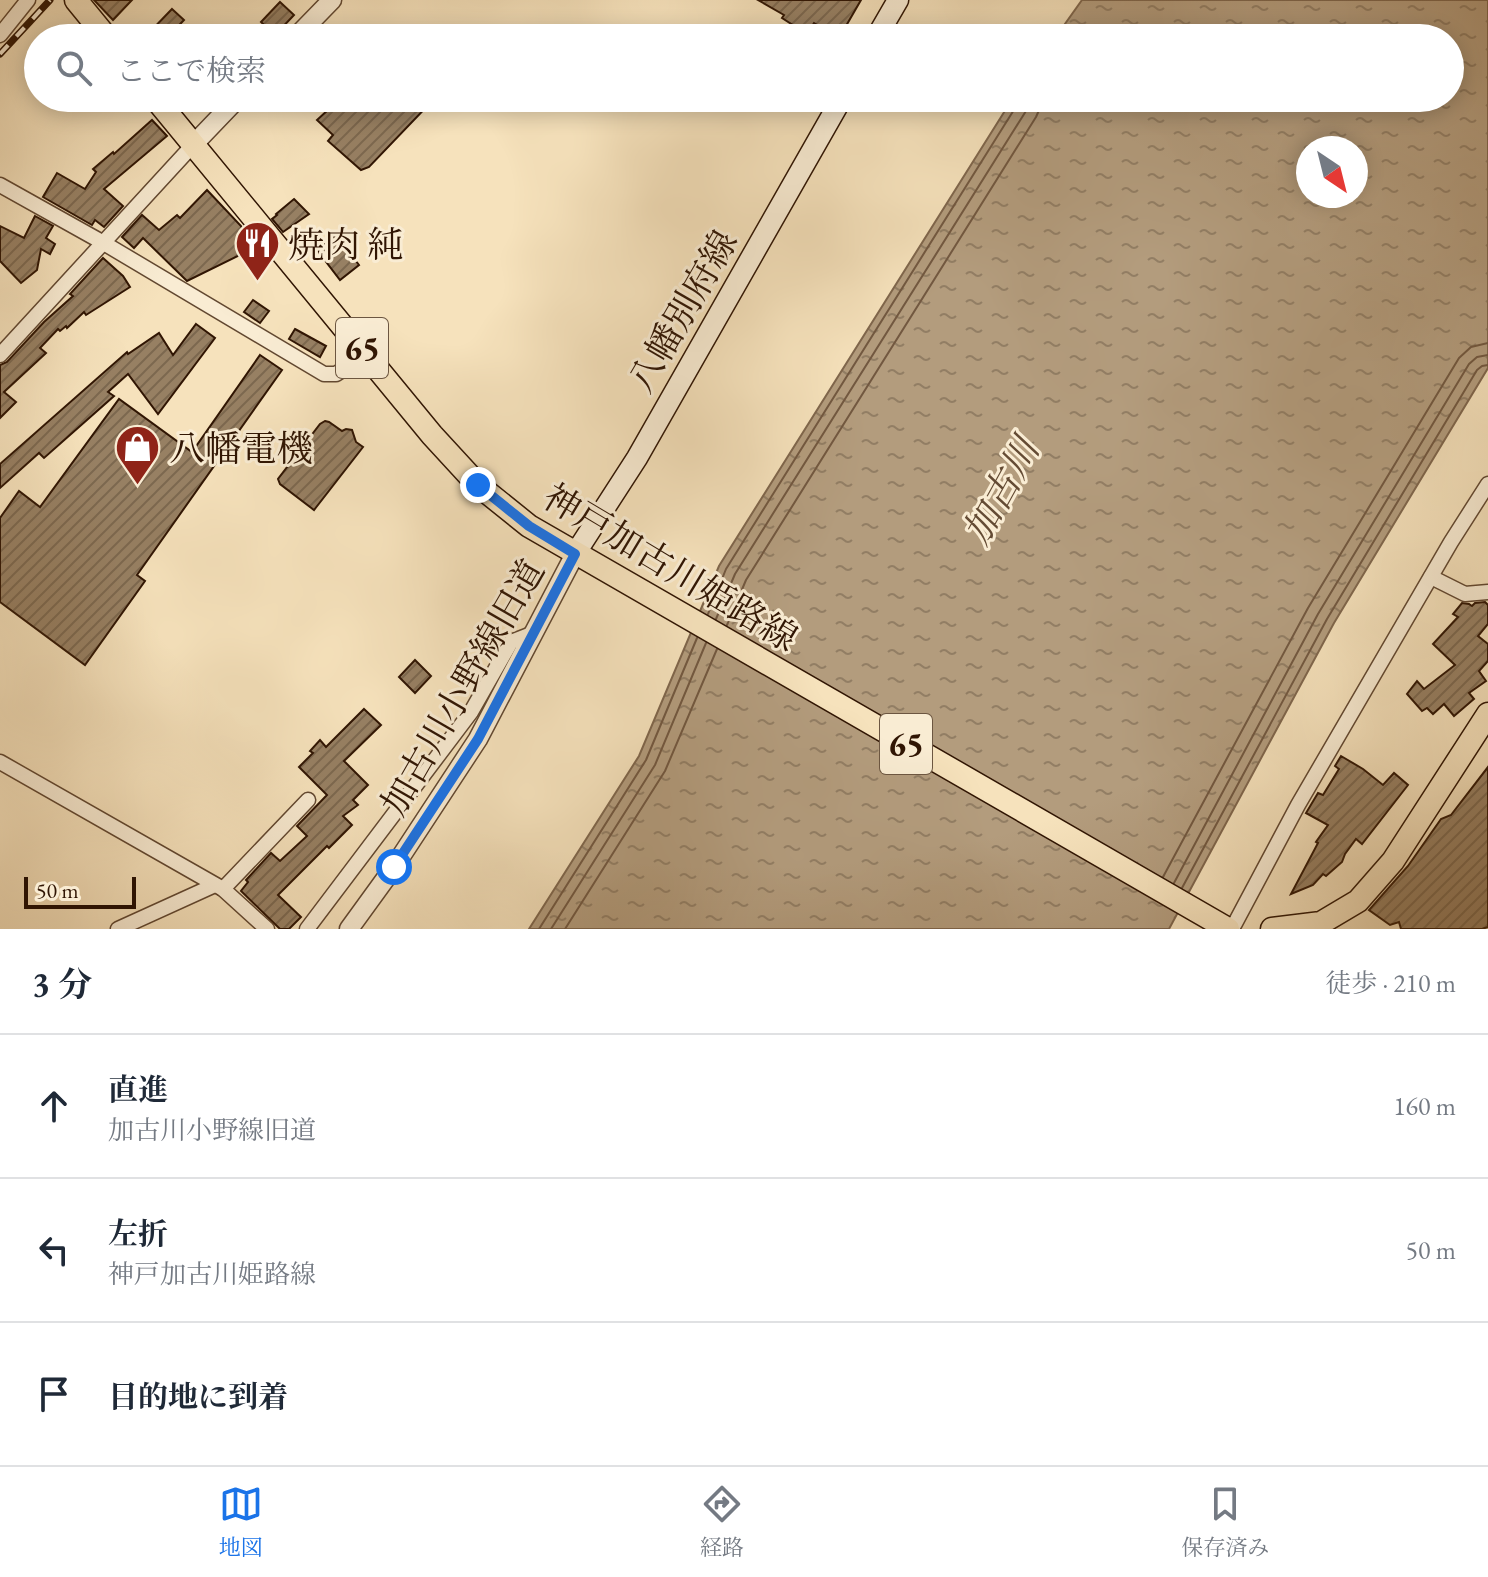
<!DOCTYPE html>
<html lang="ja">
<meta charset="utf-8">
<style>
:root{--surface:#fff;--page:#f6f6f7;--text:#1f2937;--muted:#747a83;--line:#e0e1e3;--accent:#1a73e8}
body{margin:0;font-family:"EB Garamond","Noto Serif JP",serif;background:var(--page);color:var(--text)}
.compass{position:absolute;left:1296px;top:136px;width:72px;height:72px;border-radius:50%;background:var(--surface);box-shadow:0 4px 20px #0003;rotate:145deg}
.scale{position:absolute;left:24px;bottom:20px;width:112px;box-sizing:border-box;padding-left:8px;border:4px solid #301503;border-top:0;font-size:22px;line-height:28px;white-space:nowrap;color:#301503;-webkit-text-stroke:6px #f9ecd3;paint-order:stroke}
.stop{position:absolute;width:24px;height:24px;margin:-18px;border:6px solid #1a73e8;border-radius:50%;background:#fff}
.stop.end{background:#1a73e8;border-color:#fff;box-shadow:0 2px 8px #0008}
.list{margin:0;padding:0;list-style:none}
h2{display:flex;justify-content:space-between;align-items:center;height:104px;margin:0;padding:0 32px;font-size:34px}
h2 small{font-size:26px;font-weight:400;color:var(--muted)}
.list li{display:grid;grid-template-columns:52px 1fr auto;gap:24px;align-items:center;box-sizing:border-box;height:144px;padding:0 32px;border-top:2px solid var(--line)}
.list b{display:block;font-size:30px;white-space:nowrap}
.list p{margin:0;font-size:26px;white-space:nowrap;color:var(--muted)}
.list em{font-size:26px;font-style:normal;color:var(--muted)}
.icon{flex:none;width:44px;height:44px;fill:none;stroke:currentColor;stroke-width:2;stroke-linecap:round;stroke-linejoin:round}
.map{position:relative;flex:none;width:1488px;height:929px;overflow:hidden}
.search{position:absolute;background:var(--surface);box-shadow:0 4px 20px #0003;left:24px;right:24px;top:24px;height:88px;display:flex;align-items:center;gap:20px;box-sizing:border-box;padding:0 28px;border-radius:44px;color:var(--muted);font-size:30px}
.sheet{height:536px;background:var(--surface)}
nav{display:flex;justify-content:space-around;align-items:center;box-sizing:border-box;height:112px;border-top:2px solid var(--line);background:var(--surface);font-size:22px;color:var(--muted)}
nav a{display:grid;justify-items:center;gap:4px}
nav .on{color:var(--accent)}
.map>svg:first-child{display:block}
</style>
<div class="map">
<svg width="1488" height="929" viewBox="0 0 1488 929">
<defs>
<pattern id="water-ripples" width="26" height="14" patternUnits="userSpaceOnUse" patternTransform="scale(2)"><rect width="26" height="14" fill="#b39c7d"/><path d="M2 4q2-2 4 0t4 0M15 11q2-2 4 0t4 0" fill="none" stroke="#927e64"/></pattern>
<pattern id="building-hatch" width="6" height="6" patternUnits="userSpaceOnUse" patternTransform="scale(2)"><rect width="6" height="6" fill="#978063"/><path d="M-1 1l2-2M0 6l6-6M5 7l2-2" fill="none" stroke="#7c684f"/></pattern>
</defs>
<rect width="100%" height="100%" fill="#f6e2bc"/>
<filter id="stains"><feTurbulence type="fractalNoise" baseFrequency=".0025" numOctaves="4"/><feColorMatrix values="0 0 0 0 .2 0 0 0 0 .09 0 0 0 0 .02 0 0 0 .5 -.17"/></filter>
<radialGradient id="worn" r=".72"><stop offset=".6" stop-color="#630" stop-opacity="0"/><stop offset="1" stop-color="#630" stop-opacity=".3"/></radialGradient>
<!-- water -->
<path fill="url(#water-ripples)" stroke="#7f664c" stroke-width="2" fill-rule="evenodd" d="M1082,0H1488V368L1334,623L1169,929H529L639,756L719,566L1013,98H1450V38H1055ZM1308,148H1356V196H1308Z"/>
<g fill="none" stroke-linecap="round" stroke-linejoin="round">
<!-- shore -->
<g stroke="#725840" stroke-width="2">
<polyline points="708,614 726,569 1017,105 1019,98"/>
<polyline points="716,619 735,574 1026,111 1029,98"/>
<polyline points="727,625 746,580 1036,117 1040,108 1041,98"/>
<polyline points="1163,877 1308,608 1459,358 1471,347 1488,343"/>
<polyline points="1174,883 1318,614 1469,364 1477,357 1488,355"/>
<polyline points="1182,888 1327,619 1477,370 1482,366 1488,365"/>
<polyline points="539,929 646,760 697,638"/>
<polyline points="551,929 655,765 706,643"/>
<polyline points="565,929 665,771 717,649"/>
</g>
</g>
<!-- building -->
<g fill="url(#building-hatch)" stroke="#301503" stroke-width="2">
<polygon points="94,0 132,0 113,20"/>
<polygon points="758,0 861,0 839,38 814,23 807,34 782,18 784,15"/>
<polygon points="280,2 294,15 275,35 261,22"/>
<polygon points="172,9 184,20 167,38 144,38"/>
<polygon points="341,98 435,98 369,167 361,170 328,141 333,135 317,120"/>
<polygon points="152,120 167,136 104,189 123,206 104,227 95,220 92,225 43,197 57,173 85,189 96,172 93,169 113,152 114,154"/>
<polygon points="207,190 241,226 243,230 245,229 248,233 254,248 187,281 143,238 134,248 122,237 142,215 159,230 177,215 180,218"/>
<polygon points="294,199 309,214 283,232 272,219 277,215 276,214"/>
<polygon points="35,216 53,226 46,238 55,244 50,254 41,249 37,270 21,283 0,261 0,226 24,238"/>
<polygon points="336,235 359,265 340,280 317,250"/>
<polygon points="103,258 123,276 130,287 86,315 84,312 67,328 66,326 60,331 58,329 40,348 46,353 4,392 16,402 0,418 0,365 7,362 44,322 73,296 70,294"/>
<polygon points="253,300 269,311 260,323 244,312"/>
<polygon points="196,324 215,338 158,414 128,374 108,392 114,396 44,458 39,453 0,488 0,464 127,352 128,354 159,333 173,355"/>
<polygon points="295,329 326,346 320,357 289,339"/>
<polygon points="260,355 282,370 137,575 145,581 85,665 0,602 0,518 19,491 40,507 119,399 192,452"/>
<polygon points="325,421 329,422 342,431 346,429 352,430 356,442 363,447 314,510 280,484 278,479 320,424"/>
<polygon points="1485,602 1488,605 1488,624 1478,636 1488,644 1488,661 1479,671 1486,681 1469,693 1474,699 1454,716 1444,704 1433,714 1427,708 1422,711 1407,694 1417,681 1424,689 1455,665 1433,644 1458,617 1453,614 1462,603 1469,604 1472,606 1475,603"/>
<polygon points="415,660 431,676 415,693 399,677"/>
<polygon points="364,709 381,725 344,761 368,785 353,800 358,805 343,816 352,825 329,848 327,846 278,895 301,917 289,929 280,929 241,891 248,882 246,880 271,853 280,861 307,836 297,826 327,795 299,767 313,753 310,751 320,740 326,747"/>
<polygon points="1341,756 1363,769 1383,785 1394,773 1408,785 1362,844 1356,839 1345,854 1342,862 1326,876 1323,874 1313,885 1291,894 1318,843 1316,842 1328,825 1306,813 1318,793 1323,795 1339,769 1335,766"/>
<polygon points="1488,767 1488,927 1482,929 1401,929 1399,922 1390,925 1369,910 1408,866 1441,819 1451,815"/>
</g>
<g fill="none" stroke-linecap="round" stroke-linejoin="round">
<defs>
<g id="minor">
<polyline points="0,35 28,0"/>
<polyline points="0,185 102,242 324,374 336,374 367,354"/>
<polyline points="0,355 193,145"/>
<polyline points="1431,577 1465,594 1488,592"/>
<polyline points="0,762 223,889 267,929"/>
<polyline points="223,889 308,800"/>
<polyline points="118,929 215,885"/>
<polyline points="307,929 471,712 511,642 534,633"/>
<polyline points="1232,929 1298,805 1451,542 1488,484"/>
</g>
<g id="tertiary">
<polyline points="295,38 332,0"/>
<polyline points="193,145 238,98"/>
<polyline points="349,929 394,867 478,739 575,554"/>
</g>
<g id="secondary">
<polyline points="876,38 898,0"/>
<polyline points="575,554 637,458 842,98"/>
</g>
<g id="primary">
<polyline points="76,0 107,38"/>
<polyline points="155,98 432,435 478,485 529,526 1228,929"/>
<polyline points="1272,929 1321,923 1358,901 1393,861 1488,714"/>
</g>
</defs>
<!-- minor casing -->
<use href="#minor" stroke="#624831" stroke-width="17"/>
<!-- tertiary casing -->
<use href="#tertiary" stroke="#624831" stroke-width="21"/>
<!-- secondary casing -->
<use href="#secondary" stroke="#301503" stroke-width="23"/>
<!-- primary casing -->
<use href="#primary" stroke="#301503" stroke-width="25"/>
<!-- minor -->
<use href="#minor" stroke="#f9ecd3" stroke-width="14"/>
<!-- tertiary -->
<use href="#tertiary" stroke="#f9ecd3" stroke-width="18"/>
<!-- secondary -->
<use href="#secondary" stroke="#f9ecd3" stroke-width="20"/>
<!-- primary -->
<use href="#primary" stroke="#f6e2bc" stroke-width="22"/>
<defs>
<polyline id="rail" points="0,54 50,0"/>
</defs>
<!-- rail casing -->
<use href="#rail" stroke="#301503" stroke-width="7"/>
<!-- rail -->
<use href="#rail" stroke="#f9ecd3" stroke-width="4" stroke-dasharray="12" stroke-linecap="butt"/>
</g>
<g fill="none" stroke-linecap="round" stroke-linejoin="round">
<!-- route -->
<polyline stroke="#1a73e8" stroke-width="10" points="394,867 478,739 575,554 529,526 478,485"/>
</g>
<!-- icons -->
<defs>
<symbol id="restaurant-pin" viewBox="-11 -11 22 30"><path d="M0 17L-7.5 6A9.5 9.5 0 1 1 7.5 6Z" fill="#8f2418" stroke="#f9ecd3"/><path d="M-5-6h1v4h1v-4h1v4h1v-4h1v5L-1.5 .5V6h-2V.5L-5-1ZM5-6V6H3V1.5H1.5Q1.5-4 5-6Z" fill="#fff"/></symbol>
<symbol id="shop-pin" viewBox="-11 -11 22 30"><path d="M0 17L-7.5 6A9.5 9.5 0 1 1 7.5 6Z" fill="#8f2418" stroke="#f9ecd3"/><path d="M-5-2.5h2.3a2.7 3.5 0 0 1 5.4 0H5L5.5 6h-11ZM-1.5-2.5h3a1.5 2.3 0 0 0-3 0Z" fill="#fff"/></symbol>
</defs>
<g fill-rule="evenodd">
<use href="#restaurant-pin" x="232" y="218" width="51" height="69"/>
<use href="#shop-pin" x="112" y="422" width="51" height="69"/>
</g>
<g text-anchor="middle" stroke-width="6" stroke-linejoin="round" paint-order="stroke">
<!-- shield labels -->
<g fill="#f9ecd3" stroke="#6c5641" stroke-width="2">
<rect x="336" y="318" width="52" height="60" rx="6"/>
<rect x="880" y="714" width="52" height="60" rx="6"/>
</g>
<g font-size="34" font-weight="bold" fill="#301503">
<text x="362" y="360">65</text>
<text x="906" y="756">65</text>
</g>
<!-- poi labels -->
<g font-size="36" fill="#301503" stroke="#f9ecd3" text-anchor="start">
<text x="288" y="257">焼肉 純</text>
<text x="169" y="461">八幡電機</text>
</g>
<!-- street labels -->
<g font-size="36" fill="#301503" stroke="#f9ecd3">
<text transform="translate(682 311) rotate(-60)" y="13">八幡別府線</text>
<text transform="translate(671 567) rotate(31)" y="13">神戸加古川姫路線</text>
<text transform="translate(462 687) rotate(-60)" y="13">加古川小野線旧道</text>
</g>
<!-- water labels -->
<g font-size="38" font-style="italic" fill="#644b34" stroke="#f9ecd3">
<text transform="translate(1001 491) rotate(-61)" y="13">加古川</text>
</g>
</g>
<rect width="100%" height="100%" filter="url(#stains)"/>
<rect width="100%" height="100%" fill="url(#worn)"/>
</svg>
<svg class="compass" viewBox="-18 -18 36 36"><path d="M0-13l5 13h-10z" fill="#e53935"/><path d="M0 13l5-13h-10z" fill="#747a83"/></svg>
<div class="scale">50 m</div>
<div class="stop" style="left:394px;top:867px"></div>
<div class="stop end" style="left:478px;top:485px"></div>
<div class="search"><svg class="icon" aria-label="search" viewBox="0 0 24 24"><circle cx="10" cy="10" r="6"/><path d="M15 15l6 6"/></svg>ここで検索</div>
</div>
<section class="sheet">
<h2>3 分<small>徒歩 · 210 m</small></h2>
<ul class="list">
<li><svg class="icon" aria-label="ahead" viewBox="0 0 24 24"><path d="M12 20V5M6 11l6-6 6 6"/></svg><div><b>直進</b><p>加古川小野線旧道</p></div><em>160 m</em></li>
<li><svg class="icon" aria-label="left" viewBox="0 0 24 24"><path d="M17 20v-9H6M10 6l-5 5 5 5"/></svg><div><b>左折</b><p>神戸加古川姫路線</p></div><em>50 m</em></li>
<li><svg class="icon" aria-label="arrive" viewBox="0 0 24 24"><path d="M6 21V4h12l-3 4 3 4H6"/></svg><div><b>目的地に到着</b></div></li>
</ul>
</section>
<nav>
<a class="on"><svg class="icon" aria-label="map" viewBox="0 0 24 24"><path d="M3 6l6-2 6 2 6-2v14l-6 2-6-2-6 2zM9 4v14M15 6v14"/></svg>地図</a>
<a><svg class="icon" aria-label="directions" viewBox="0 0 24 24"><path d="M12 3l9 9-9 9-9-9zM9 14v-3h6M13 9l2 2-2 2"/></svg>経路</a>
<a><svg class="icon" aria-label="saved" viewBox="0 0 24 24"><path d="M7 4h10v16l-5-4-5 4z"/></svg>保存済み</a>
</nav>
